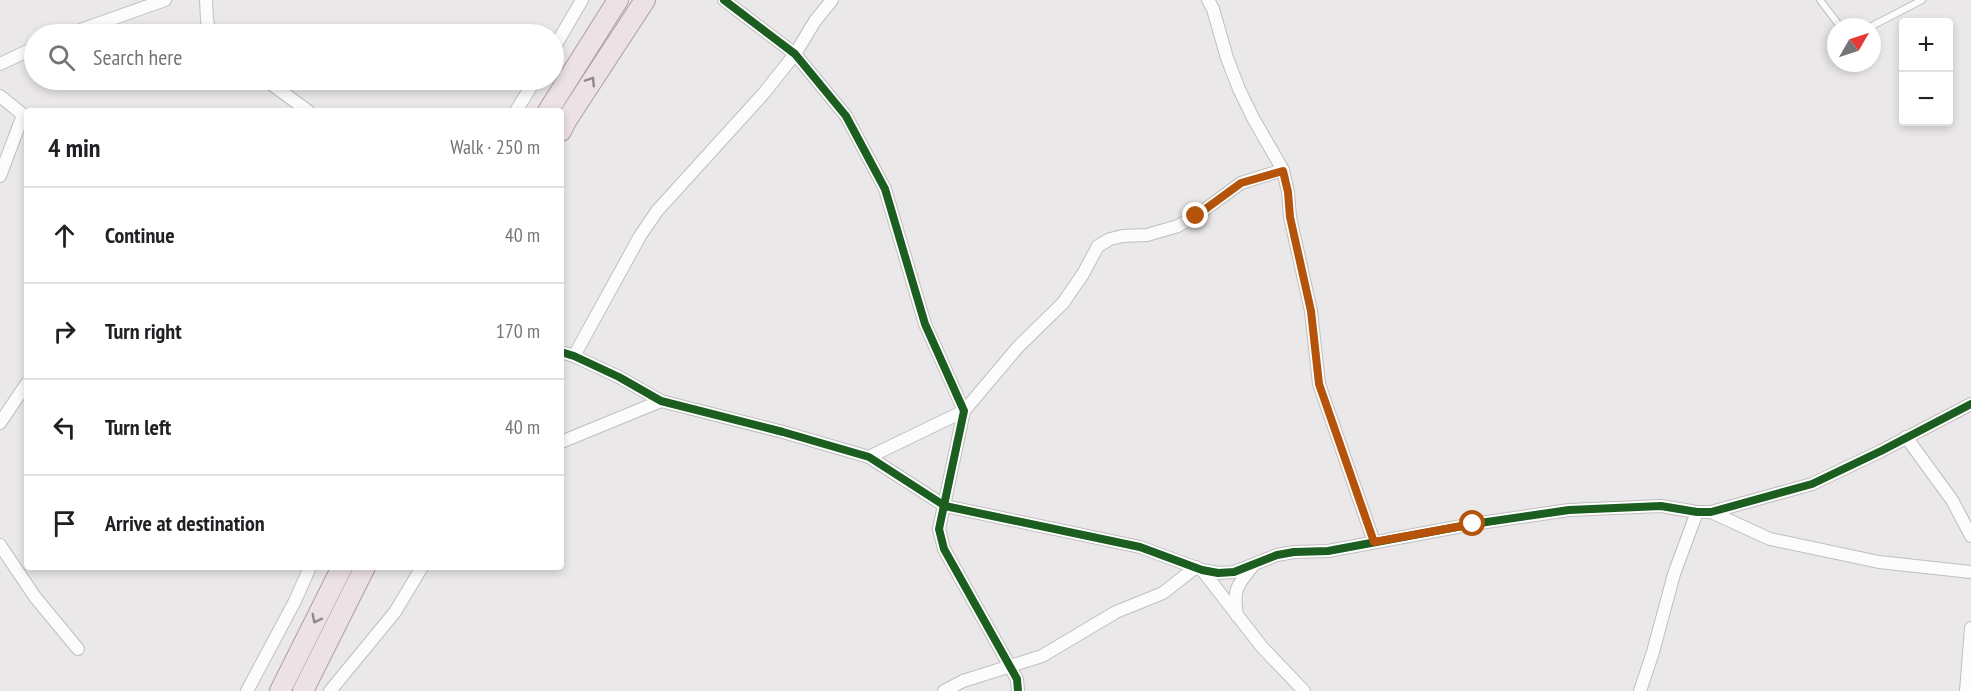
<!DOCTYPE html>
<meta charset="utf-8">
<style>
:root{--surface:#fff;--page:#f2f2f2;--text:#202124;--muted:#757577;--line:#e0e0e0}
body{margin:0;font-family:"PT Sans Narrow",sans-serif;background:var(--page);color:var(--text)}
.controls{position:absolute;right:18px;top:18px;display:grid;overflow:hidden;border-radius:6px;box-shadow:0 3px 9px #0003}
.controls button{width:54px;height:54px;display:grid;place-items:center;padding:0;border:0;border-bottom:2px solid var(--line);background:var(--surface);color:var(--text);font:30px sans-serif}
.compass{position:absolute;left:1827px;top:18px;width:54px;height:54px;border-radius:50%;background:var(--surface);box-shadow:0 3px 9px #0003;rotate:51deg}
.stop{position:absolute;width:18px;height:18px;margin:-14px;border:4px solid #b45309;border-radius:50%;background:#fff}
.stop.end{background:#b45309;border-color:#fff;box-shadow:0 2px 6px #0008}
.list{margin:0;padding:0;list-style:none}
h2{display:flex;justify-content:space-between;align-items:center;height:78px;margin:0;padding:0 24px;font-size:26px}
h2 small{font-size:20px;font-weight:400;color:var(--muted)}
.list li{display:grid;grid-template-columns:39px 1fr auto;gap:18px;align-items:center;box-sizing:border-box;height:96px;padding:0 24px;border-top:2px solid var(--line)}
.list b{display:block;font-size:22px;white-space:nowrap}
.list em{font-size:20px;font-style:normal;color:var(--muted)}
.icon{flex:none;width:33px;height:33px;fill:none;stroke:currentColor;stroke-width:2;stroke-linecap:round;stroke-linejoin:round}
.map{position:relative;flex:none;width:1971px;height:691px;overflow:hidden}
.search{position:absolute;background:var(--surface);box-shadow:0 3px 9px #0003;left:24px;top:24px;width:540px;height:66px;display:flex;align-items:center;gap:15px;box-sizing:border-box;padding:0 21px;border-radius:33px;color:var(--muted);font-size:22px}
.panel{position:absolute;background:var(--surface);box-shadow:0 3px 9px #0003;left:24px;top:108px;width:540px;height:462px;border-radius:6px}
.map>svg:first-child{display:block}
</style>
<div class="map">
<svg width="1971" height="691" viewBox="0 0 1971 691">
<rect width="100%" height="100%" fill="#ebe8ea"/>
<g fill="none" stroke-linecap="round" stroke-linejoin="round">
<defs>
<polyline id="service" points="1820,0 1839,25 1870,27 1922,0"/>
<g id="minor">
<polyline points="206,0 207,20 210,34"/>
<polyline points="724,0 795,54 846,116 885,189 925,324 964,411 939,529 944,549 1017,679 1018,691"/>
<polyline points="1208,0 1213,9 1227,58 1239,89 1253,118 1283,170 1288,192 1290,217 1311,311 1319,384 1374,542"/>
<polyline points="69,34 165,0"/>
<polyline points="554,48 582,0"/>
<polyline points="0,64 34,48"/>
<polyline points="266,80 308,111"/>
<polyline points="0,96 27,118"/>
<polyline points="516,111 535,80"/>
<polyline points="0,176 23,115"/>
<polyline points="561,352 574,356 619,377 661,401 783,432 869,457 945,506 1140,547 1202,570 1218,573 1234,572 1277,555 1294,552 1328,551 1473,524 1569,510 1661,506 1697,512 1711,512 1812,484 1881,451 1971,404"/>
<polyline points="574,356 640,236 657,211 764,93 795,54 815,21 832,0"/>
<polyline points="0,423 27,383"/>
<polyline points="1906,437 1952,500 1971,536"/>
<polyline points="561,442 661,401"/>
<polyline points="869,457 964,411 1018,347 1063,303 1083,274 1098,246 1110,239 1123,236 1147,235 1178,226 1196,216 1241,183 1283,170"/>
<polyline points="1711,512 1770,539 1879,562 1971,572"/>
<polyline points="0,545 35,597 78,649"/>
<polyline points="1202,570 1262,647 1304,691"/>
<path d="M1237,616C1233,591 1236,586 1252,567"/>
<polyline points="247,691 295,601 310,567"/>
<polyline points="330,691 395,612 422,567"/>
<polyline points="944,691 963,681 1042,656 1116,612 1163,593 1196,567"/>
<polyline points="1640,691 1653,652 1674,574 1697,512"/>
<polyline points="1966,691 1971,628"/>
</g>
<g id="primary">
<polyline points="548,111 618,0"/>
<polyline points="561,131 566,121 645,0"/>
<polyline points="280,691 342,567"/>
<polyline points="303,691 365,567"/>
</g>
</defs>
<!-- service casing -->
<use href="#service" stroke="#c0bebf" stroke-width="8"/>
<!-- minor casing -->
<use href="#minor" stroke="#c0bebf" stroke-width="14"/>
<!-- primary casing -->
<use href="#primary" stroke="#ae9da2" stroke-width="22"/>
<!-- service -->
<use href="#service" stroke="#fcfcfc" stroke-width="6"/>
<!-- minor -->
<use href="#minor" stroke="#fcfcfc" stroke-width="12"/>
<!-- primary -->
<use href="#primary" stroke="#ece2e5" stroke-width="20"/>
<defs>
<g id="cycleway">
<polyline points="724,0 795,54 846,116 885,189 925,324 964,411 939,529 944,549 1017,679 1018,691"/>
<polyline points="561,352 574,356 619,377 661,401 783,432 869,457 945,506 1140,547 1202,570 1218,573 1234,572 1277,555 1294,552 1328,551 1473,524 1569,510 1661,506 1697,512 1711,512 1812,484 1881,451 1971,404"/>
</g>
</defs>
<!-- cycleway casing -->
<use href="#cycleway" stroke="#fff" stroke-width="11"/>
<!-- cycleway -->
<use href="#cycleway" stroke="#1b5e20" stroke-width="8"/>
</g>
<!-- one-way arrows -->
<defs><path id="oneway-chevron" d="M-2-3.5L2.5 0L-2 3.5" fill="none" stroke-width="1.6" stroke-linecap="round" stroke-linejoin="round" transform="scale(1.5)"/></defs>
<g stroke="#918a8d">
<use href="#oneway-chevron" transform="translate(591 81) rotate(-57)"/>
<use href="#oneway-chevron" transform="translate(316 619) rotate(117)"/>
</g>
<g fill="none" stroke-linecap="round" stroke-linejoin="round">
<!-- route -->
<polyline stroke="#b45309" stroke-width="8" points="1196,216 1241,183 1283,171 1288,192 1290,217 1311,311 1319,384 1374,542 1473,524"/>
</g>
</svg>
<div class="controls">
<button>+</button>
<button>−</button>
</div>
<svg class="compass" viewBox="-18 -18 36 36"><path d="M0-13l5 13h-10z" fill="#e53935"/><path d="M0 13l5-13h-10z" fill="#757577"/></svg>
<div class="stop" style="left:1473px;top:524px"></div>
<div class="stop end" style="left:1196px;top:216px"></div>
<div class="search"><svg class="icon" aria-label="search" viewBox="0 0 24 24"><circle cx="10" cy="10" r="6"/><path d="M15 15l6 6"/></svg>Search here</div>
<section class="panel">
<h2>4 min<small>Walk · 250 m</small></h2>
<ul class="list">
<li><svg class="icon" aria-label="ahead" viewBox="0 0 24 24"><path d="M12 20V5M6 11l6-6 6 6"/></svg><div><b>Continue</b></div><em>40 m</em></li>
<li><svg class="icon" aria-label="right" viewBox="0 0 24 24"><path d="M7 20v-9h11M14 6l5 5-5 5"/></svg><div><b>Turn right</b></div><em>170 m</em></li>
<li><svg class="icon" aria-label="left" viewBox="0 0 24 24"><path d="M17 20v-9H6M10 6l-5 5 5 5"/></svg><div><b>Turn left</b></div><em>40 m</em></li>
<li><svg class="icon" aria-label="arrive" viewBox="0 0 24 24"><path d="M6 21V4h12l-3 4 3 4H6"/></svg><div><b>Arrive at destination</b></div></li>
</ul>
</section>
</div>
